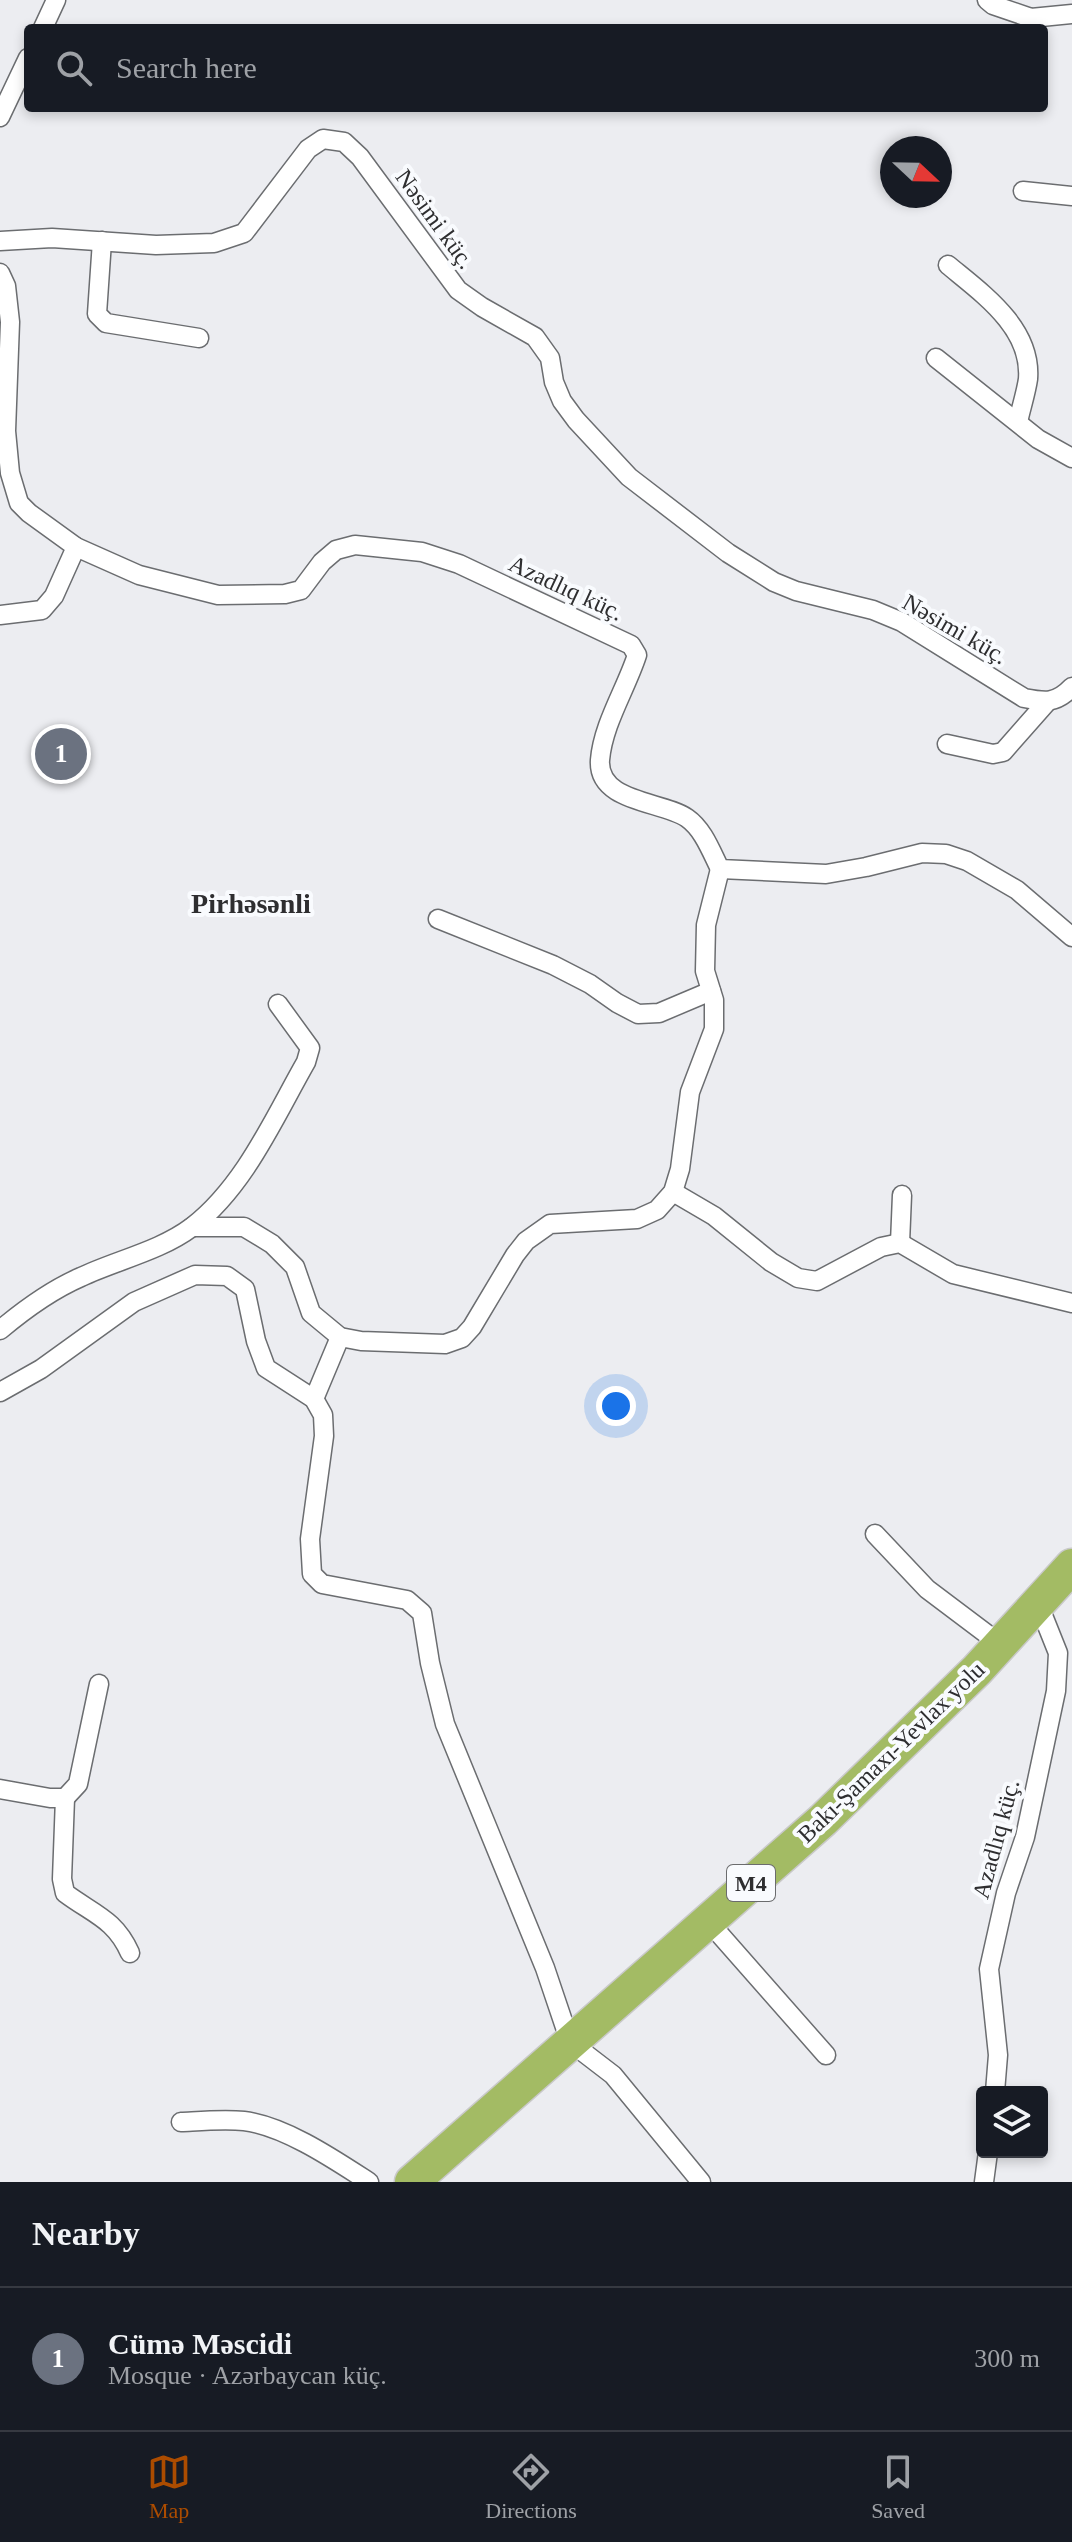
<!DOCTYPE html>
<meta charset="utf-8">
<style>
:root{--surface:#171b24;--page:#20242c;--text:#f1f3f6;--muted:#9ea1a6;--line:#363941;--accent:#ac4c00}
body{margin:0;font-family:"Times New Roman",serif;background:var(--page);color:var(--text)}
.controls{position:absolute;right:24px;bottom:24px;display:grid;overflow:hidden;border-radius:8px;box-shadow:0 4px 12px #0003}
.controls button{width:72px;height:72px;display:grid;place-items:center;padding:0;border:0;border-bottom:2px solid var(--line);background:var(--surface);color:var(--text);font:40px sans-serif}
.compass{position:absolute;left:880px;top:136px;width:72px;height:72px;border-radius:50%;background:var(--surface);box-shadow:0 4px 12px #0003;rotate:112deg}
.you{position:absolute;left:616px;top:1406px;width:28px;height:28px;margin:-20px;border:6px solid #fff;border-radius:50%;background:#1a73e8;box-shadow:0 0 0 12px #1a73e833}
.badge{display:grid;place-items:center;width:52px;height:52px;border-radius:50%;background:var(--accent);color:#fff;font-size:26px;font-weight:700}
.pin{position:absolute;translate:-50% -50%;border:4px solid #fff;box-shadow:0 2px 8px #0006}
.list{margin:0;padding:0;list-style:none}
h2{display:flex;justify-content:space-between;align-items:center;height:104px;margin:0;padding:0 32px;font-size:34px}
h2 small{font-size:26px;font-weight:400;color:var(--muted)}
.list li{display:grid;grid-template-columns:52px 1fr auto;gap:24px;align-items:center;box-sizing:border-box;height:144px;padding:0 32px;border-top:2px solid var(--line)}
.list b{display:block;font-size:30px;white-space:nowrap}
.list p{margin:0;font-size:26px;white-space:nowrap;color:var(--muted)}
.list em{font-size:26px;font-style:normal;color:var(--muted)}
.icon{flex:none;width:44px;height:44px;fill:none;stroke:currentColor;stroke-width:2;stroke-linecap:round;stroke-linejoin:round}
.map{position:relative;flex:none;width:1072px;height:2182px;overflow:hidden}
.search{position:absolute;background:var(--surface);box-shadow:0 4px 12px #0003;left:24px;right:24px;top:24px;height:88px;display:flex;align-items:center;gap:20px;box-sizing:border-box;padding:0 28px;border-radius:8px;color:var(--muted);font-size:30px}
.sheet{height:248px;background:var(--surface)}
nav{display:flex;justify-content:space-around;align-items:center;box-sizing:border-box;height:112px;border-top:2px solid var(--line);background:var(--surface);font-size:22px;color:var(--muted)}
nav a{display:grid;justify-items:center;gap:4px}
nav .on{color:var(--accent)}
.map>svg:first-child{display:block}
</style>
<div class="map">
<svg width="1072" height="2182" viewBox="0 0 1072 2182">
<rect width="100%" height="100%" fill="#ecedf1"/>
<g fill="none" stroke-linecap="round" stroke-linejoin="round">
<defs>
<g id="street">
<polyline points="987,0 993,5 1031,18 1072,14"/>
<polyline points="43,28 56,0"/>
<polyline points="0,117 28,58"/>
<polyline points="1023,191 1072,196"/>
<path d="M0,241L52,238L156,245L214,243L244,233L308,149L323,139L344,142L360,157L458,290L482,307L535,337L550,358L554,382L562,401L576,420L629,477L728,553L774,582L796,591L873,610L902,622L1024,698C1045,702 1056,704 1072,687"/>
<polyline points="102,241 97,314 106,323 199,338"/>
<path d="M948,265C983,294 1032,328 1028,379C1026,393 1021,408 1018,422"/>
<path d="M0,273L6,286L10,322L6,431L10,473L19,503L29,513L76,547L139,575L218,595L285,594L301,590L322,562L336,550L355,545L422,552L459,564L631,645L637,655C626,689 603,724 600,760C597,803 663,801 687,818C703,829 711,851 720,869L826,874L866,867L922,853L946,854L967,861L1017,890L1072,937"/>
<polyline points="936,358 1038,439 1072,458"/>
<polyline points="0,615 42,610 54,596 76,547"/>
<polyline points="947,744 993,754 1003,752 1047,702"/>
<polyline points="438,919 553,965 590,984 617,1003 638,1014 659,1013 711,991"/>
<polyline points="673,1192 714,1216 771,1262 798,1278 817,1281 881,1247 900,1243 953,1274 1072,1303"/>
<polyline points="192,1227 244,1227 272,1244 295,1267 311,1313 340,1337 361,1341 445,1344 462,1338 472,1327 515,1255 526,1241 550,1224 637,1219 657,1210 673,1192 680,1169 690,1092 714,1029 714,1000 705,971 706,925 720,869"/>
<polyline points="900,1243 902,1195"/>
<path d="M0,1330C25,1309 51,1290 81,1277C117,1260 160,1251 192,1227C245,1186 274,1118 306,1062L310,1048L278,1004"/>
<polyline points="0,1392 41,1369 134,1302 195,1275 227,1276 245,1289 256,1341 266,1368 314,1399 323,1415 324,1436 310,1539 312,1574 322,1584 407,1600 422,1613 430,1663 445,1724 545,1968 570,2042 613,2075 701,2182"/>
<polyline points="314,1399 340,1337"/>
<polyline points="875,1534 927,1589 1000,1644"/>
<polyline points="0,1789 50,1798 65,1798 78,1784 99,1684"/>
<path d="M65,1798L62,1879L65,1893C93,1914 115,1919 130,1953"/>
<polyline points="708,1921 826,2055"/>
<polyline points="995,2092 998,2055 989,1969 1006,1893 1025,1837 1056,1691 1058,1653 1038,1603"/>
<path d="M181,2122C201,2121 224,2119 244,2121C285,2126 335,2160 369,2182"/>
<polyline points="984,2182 988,2152"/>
</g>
<polyline id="highway" points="412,2182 823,1820 977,1670 1072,1566"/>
</defs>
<!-- street casing -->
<use href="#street" stroke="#6b6d70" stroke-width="21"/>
<!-- highway casing -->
<use href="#highway" stroke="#c9c9c9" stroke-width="37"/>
<!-- street -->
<use href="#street" stroke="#fff" stroke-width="18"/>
<!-- highway -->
<use href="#highway" stroke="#a3bb64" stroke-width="34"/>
</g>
<g text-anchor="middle" stroke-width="8" stroke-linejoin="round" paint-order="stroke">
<!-- shield labels -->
<rect fill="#f9fbfe" stroke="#6b6c6e" stroke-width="2" x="727" y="1865" width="48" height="36" rx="6"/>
<g font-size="22" font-weight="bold" fill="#2e2e30">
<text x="751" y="1891">M4</text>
</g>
<!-- street labels -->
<g font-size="24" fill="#2e2e30" stroke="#f9fbfe">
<text transform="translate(435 219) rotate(54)" y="8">Nəsimi küç.</text>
<text transform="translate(566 588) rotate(25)" y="8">Azadlıq küç.</text>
<text transform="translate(955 629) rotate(30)" y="8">Nəsimi küç.</text>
<text transform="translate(891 1752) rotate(-44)" y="8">Bakı-Şamaxı-Yevlax yolu</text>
<text transform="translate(996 1839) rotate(-75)" y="8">Azadlıq küç.</text>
</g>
<!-- quarter labels -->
<g font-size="28" font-weight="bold" fill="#2e2e30" stroke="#f9fbfe">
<text x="251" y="913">Pirhəsənli</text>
</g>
</g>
</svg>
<div class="controls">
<button><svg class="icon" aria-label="layers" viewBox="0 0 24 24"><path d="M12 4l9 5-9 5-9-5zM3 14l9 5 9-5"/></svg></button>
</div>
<svg class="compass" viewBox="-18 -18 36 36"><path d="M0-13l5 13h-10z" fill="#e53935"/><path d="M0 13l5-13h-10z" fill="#9ea1a6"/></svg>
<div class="you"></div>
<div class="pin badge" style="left:61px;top:754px;background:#6b7280">1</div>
<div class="search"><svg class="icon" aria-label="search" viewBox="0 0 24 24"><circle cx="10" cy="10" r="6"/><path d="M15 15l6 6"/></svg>Search here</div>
</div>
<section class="sheet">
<h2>Nearby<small></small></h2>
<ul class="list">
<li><span class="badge" style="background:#6b7280">1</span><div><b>Cümə Məscidi</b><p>Mosque · Azərbaycan küç.</p></div><em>300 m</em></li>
</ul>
</section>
<nav>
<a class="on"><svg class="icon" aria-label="map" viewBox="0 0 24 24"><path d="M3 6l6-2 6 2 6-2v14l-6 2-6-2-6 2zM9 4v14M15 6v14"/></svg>Map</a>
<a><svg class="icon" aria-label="directions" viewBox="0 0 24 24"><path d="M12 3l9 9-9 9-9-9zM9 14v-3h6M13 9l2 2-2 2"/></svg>Directions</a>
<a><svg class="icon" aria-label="saved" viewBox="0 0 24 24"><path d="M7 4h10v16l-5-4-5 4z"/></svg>Saved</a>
</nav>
